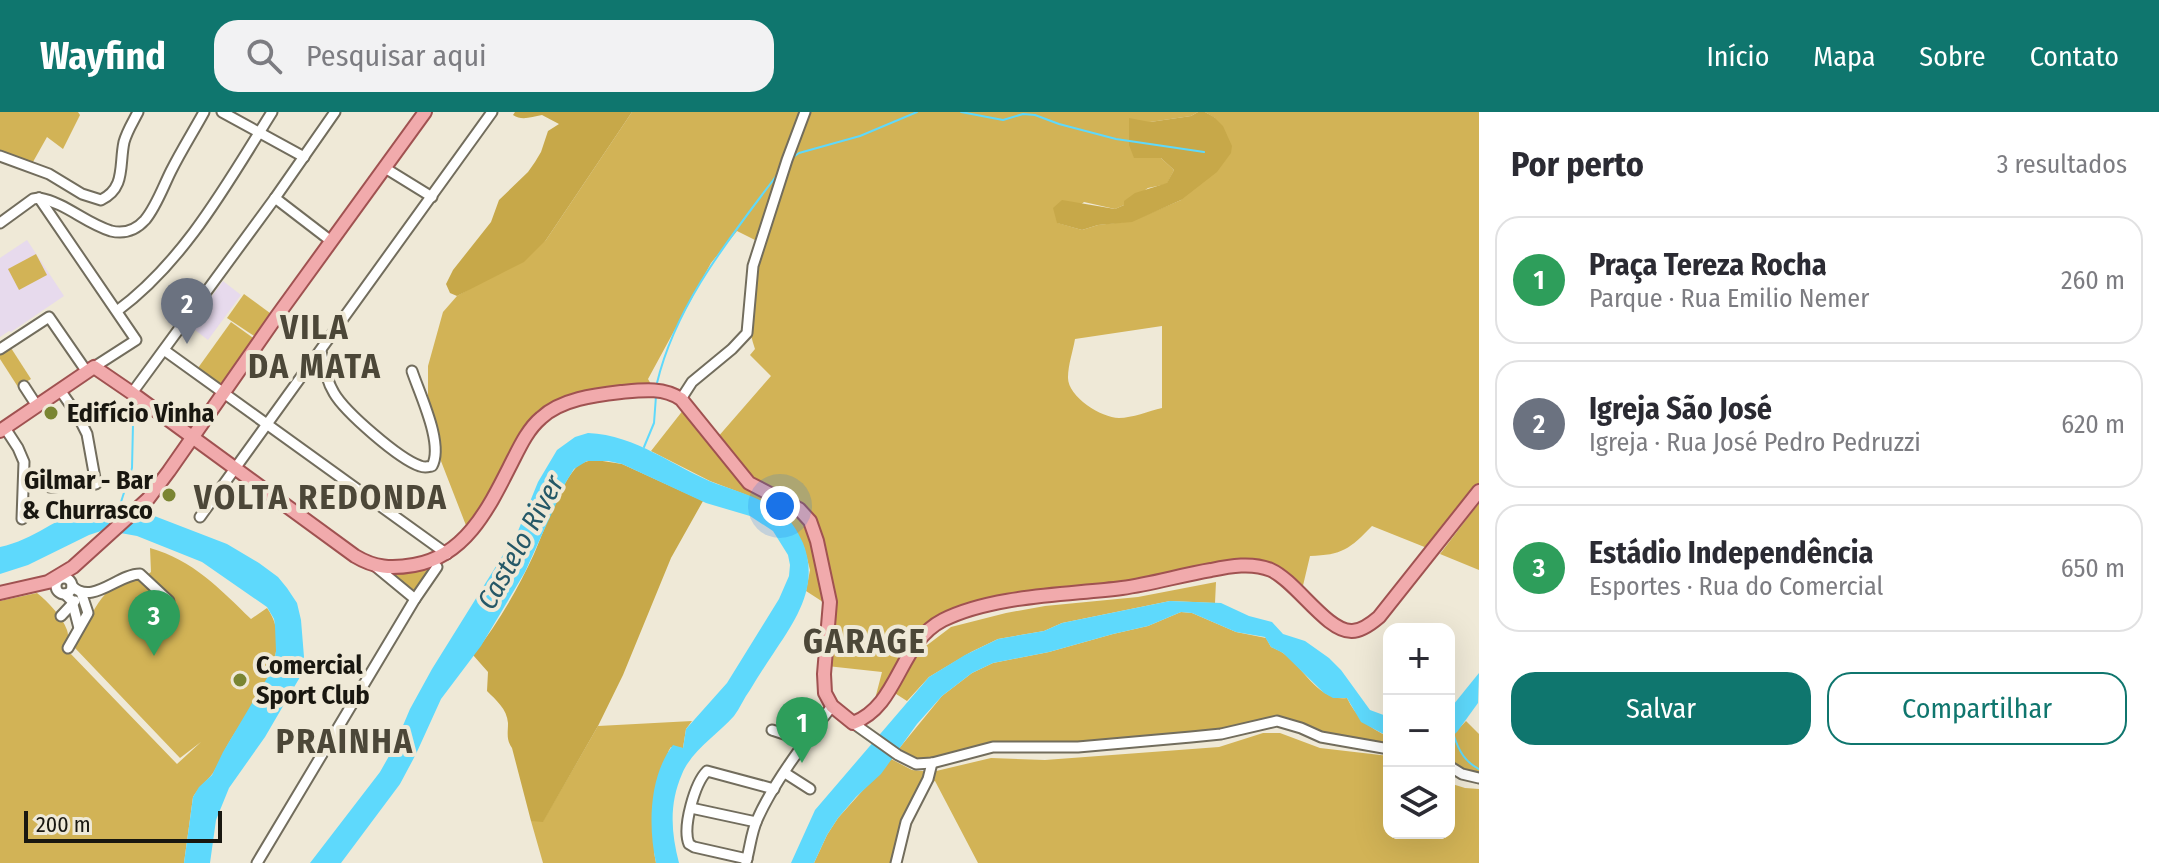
<!DOCTYPE html>
<html lang="pt">
<meta charset="utf-8">
<style>
:root{--surface:#fff;--page:#f2f2f3;--text:#2b2b33;--muted:#7c7c81;--line:#e1e1e2;--accent:#0f766e}
body{margin:0;font-family:"Fira Sans Condensed",sans-serif;background:var(--page);color:var(--text)}
.controls{position:absolute;right:24px;bottom:24px;display:grid;overflow:hidden;border-radius:16px;box-shadow:0 8px 32px #0002}
.controls button{width:72px;height:72px;display:grid;place-items:center;padding:0;border:0;border-bottom:2px solid var(--line);background:var(--surface);color:var(--text);font:40px sans-serif}
.scale{position:absolute;left:24px;bottom:20px;width:198px;box-sizing:border-box;padding-left:8px;border:4px solid #191710;border-top:0;font-size:22px;line-height:28px;white-space:nowrap;color:#191710;-webkit-text-stroke:6px #efe9d7;paint-order:stroke}
.you{position:absolute;left:780px;top:394px;width:28px;height:28px;margin:-20px;border:6px solid #fff;border-radius:50%;background:#1a73e8;box-shadow:0 0 0 12px #1a73e833}
.badge{display:grid;place-items:center;width:52px;height:52px;border-radius:50%;background:var(--accent);color:#fff;font-size:26px;font-weight:700}
.pin{position:absolute;translate:-50% -66px;filter:drop-shadow(0 2px 4px #0008)}
.pin::after{content:'';position:absolute;top:42px;width:28px;height:24px;background:inherit;clip-path:polygon(0 0,100% 0,50% 100%)}
.list{margin:0;padding:0;list-style:none}
h2{display:flex;justify-content:space-between;align-items:center;height:104px;margin:0;padding:0 32px;font-size:34px}
h2 small{font-size:26px;font-weight:400;color:var(--muted)}
.list li{display:grid;grid-template-columns:52px 1fr auto;gap:24px;align-items:center;box-sizing:border-box;height:128px;margin:0 16px 16px;padding:0 16px;border:2px solid var(--line);border-radius:24px}
.list b{display:block;font-size:30px;white-space:nowrap}
.list p{margin:0;font-size:26px;white-space:nowrap;color:var(--muted)}
.list em{font-size:26px;font-style:normal;color:var(--muted)}
.actions{display:flex;gap:16px;padding:24px 32px}
.actions a{flex:1;padding:18px 0;border:2px solid var(--accent);border-radius:24px;text-align:center;font-size:28px;color:var(--accent)}
.actions .main{background:var(--accent);color:#fff}
.icon{flex:none;width:44px;height:44px;fill:none;stroke:currentColor;stroke-width:2;stroke-linecap:round;stroke-linejoin:round}
.map{position:relative;flex:none;width:1479px;height:751px;overflow:hidden}
header{display:flex;align-items:center;gap:48px;box-sizing:border-box;height:112px;padding:0 40px;background:var(--accent);color:#fff}
header strong{font-size:38px}
nav{display:flex;gap:44px;margin-inline-start:auto;font-size:28px}
.search{width:560px;height:72px;background:var(--page);display:flex;align-items:center;gap:20px;box-sizing:border-box;padding:0 28px;border-radius:24px;color:var(--muted);font-size:30px}
main{display:flex}
aside{flex:1;background:var(--surface)}
.map>svg:first-child{display:block}
</style>
<header>
<strong>Wayfind</strong>
<div class="search"><svg class="icon" aria-label="search" viewBox="0 0 24 24"><circle cx="10" cy="10" r="6"/><path d="M15 15l6 6"/></svg>Pesquisar aqui</div>
<nav><a>Início</a><a>Mapa</a><a>Sobre</a><a>Contato</a></nav>
</header>
<main>
<div class="map">
<svg width="1479" height="751" viewBox="0 0 1479 751">
<rect width="100%" height="100%" fill="#efe9d7"/>
<!-- education -->
<g fill="#e7daed">
<polygon points="27,128 64,184 11,220 9,219 0,225 0,146"/>
<polygon points="223,169 241,183 208,228 190,214"/>
</g>
<!-- green -->
<g fill="#d2b356" fill-rule="evenodd">
<polygon points="0,0 78,0 80,3 63,37 47,25 29,57 0,49"/>
<path d="M632,0H1198L1191,4L1150,10L1161,46L1174,58L1167,72L1148,76L1124,93L1115,97L1084,90L1058,111L1082,118L1098,113L1132,109L1181,88L1215,6L1205,0H1479V377L1432,438L1372,414C1350,437 1342,443 1310,444L1301,482C1271,464 1262,458 1226,461L955,501L916,526L898,549L891,568L874,591L882,560L827,554L831,528L814,410L751,366L717,326L771,264L750,243L755,237C741,194 747,171 757,129L737,119L711,151L648,267L652,274L555,292L467,416L439,344L428,284V254L443,200L457,184L485,168L546,128ZM1162,214V296C1149,299 1132,306 1119,306C1101,306 1067,284 1068,265C1068,253 1073,239 1075,227Z"/>
<polygon points="36,142 47,163 19,178 8,157"/>
<polygon points="244,182 274,204 257,226 227,206"/>
<polygon points="231,210 256,228 224,274 198,256"/>
<polygon points="11,236 31,267 18,275 0,247 0,243"/>
<polygon points="684,297 738,368 801,408 811,432 823,490 806,479 810,458 804,435 784,402 776,396 744,382 710,369 651,339"/>
<polygon points="1479,391 1479,458 1440,442"/>
<path d="M150,436C193,448 220,477 251,507L267,496C297,538 253,591 231,627C224,638 220,650 213,661C207,669 199,675 193,685L184,751H0V489L37,481C48,490 62,504 67,518C69,524 68,532 68,539L177,652L201,630L180,646L75,536C90,507 103,464 142,467L151,460Z"/>
<polygon points="435,452 415,479 389,460"/>
<polygon points="1216,470 1215,491 1170,489 1062,511 1044,519 998,527 971,540 929,565 907,589 893,580 907,554 922,537 951,515 1006,501 1045,494 1138,485"/>
<path d="M1181,500L1192,501L1236,520L1266,526L1271,535C1275,537 1279,538 1283,541C1304,555 1318,590 1347,586C1356,605 1369,616 1389,625V634L1329,628L1282,612L1234,621L997,636L920,650L897,639L942,584L972,561L993,551L1049,540L1113,522L1148,514Z"/>
<polygon points="692,609 686,617 683,636 671,635 669,638 656,674 654,740 656,751 543,751 531,709 543,709 598,614"/>
<polygon points="1466,609 1479,622 1479,667 1456,664 1449,660 1449,627"/>
<path d="M1263,621H1280L1320,636L1389,644V721H1449V671L1465,676L1479,677V751H978L935,669C901,683 901,718 894,751H814L827,723L838,706L891,647L912,658L932,660L991,646L1045,648L1219,635Z"/>
</g>
<!-- forest -->
<g fill="#c7a849">
<path d="M515,0H632L546,128L524,150L457,184L450,181L446,172L453,158L491,110L499,88L528,60L535,50L541,40L548,19L559,12L542,3C531,5 522,9 513,3Z"/>
<polygon points="1198,0 1205,0 1214,5 1223,14 1232,34 1231,41 1217,60 1181,88 1132,110 1098,113 1082,118 1057,111 1053,96 1062,88 1115,97 1124,93 1124,89 1135,81 1167,71 1174,58 1161,46 1134,46 1129,33 1129,6 1150,10 1191,4"/>
<path d="M596,348L622,352L703,389L671,446L623,563L598,614L543,710L531,709L512,636C506,627 508,622 508,611C507,597 496,588 487,579L488,560L473,543C497,513 518,477 534,442C544,419 559,376 574,358C580,350 587,349 596,348Z"/>
</g>
<!-- water -->
<g fill="#5ed9fc">
<path d="M588,321C637,323 673,355 717,372C737,379 760,386 778,398C790,406 797,418 803,431C820,474 796,507 773,542C765,554 757,566 750,578C744,586 740,596 734,604C717,623 692,638 682,662C669,692 671,720 679,751H656C648,714 649,664 673,633L683,636L686,617L727,571L779,487L789,464L790,453L788,443L773,419L750,404L706,391L622,352L608,349H587L574,357L566,370L525,460L481,534L441,587L416,642L400,672L341,751H310L380,660L393,637L410,597L432,557L518,419L538,370L557,338L575,325Z"/>
<path d="M118,393L131,395L227,432L259,451L278,465L287,476L297,491L301,508L304,545L300,565L265,625L229,676L216,708L210,751H184L193,685L199,675L212,663L223,640L273,556L276,539L275,514L274,507L267,495L202,450L137,424L104,418L89,423L28,453L0,462V435C44,426 67,391 118,393Z"/>
<polygon points="1170,489 1221,491 1249,504 1272,510 1283,522 1305,529 1329,546 1341,558 1370,598 1389,605 1389,625 1361,610 1347,586 1333,586 1324,581 1283,541 1271,535 1265,525 1236,520 1192,501 1181,500 1148,514 1113,522 1049,540 993,551 972,561 942,584 917,612 881,662 856,685 838,706 827,723 814,751 791,751 815,698 929,565 965,543 998,527 1044,519 1062,511"/>
<polygon points="1479,561 1478,591 1457,620 1449,627 1449,598"/>
</g>
<g fill="none" stroke-linecap="round" stroke-linejoin="round">
<!-- stream -->
<g stroke="#5ed9fc" stroke-width="2">
<polyline points="961,0 1003,8 1023,2 1035,3 1059,12 1116,27 1204,40"/>
<polyline points="792,46 799,41 860,24 917,0"/>
<path d="M657,271C676,192 729,127 777,63"/>
<polyline points="644,335 654,311 656,284"/>
<polyline points="120,393 132,356 133,312"/>
<path d="M1454,624C1459,639 1465,650 1479,657"/>
</g>
<defs>
<g id="minor">
<polyline points="222,0 304,45"/>
<path d="M0,44L49,62L82,82L101,88C126,76 119,53 124,30C127,19 133,10 138,0"/>
<polyline points="385,56 432,85"/>
<path d="M39,86C66,91 85,111 111,119C124,122 136,118 145,108C156,95 163,75 171,59C181,39 193,20 204,0"/>
<polyline points="39,86 136,228 94,255"/>
<polyline points="275,86 331,129"/>
<polyline points="0,111 33,87 39,86"/>
<path d="M117,199C185,149 228,70 272,0"/>
<polyline points="0,237 49,205 87,260"/>
<polyline points="164,238 447,442"/>
<path d="M321,239C324,253 326,268 334,281C345,300 399,347 420,354C425,356 427,355 432,354C444,332 420,283 412,259"/>
<polyline points="24,274 37,294"/>
<polyline points="132,281 275,86 335,0"/>
<polyline points="681,287 692,270 732,237 747,221 753,154 787,48 805,0"/>
<polyline points="5,316 18,336 24,350 22,407"/>
<polyline points="50,375 96,372 87,322 78,304 60,278"/>
<polyline points="200,405 492,0"/>
<polyline points="375,454 415,487"/>
<circle cx="64" cy="474" r="8"/>
<path d="M72,474C92,494 118,462 140,462L169,489"/>
<polyline points="65,482 72,489 79,516"/>
<polyline points="61,504 75,489"/>
<polyline points="68,536 88,501 81,480"/>
<polyline points="853,611 898,643 916,652 932,651 993,635 1078,635 1191,625 1221,622 1277,609 1301,616 1321,625 1389,637"/>
<polyline points="772,618 805,629"/>
<polyline points="1449,654 1462,662 1479,666"/>
<polyline points="785,661 810,677"/>
<polyline points="691,696 756,710"/>
<path d="M747,747L694,735L689,732C682,715 695,671 707,659L774,677"/>
<path d="M746,750C750,737 751,721 757,708C773,671 807,627 832,594"/>
<polyline points="257,751 415,487 437,455"/>
<polyline points="896,751 906,710 928,667 932,651"/>
</g>
<g id="major">
<path d="M0,319L94,255L132,281L355,444C375,456 391,457 414,453C468,444 491,391 514,346C521,332 529,316 541,306C561,287 595,283 621,280C642,278 663,275 681,287L749,371L799,397L810,409L817,429L830,490L824,562L825,581L832,594L853,611C900,593 898,531 943,508C993,483 1066,483 1122,476C1152,472 1181,463 1211,458C1230,454 1252,450 1271,458C1296,469 1327,520 1352,519C1361,519 1372,511 1379,505L1479,379"/>
<polyline points="0,481 48,470 73,455 148,387 169,359 277,204 425,0"/>
</g>
</defs>
<!-- minor casing -->
<use href="#minor" stroke="#726d5d" stroke-width="13"/>
<!-- major casing -->
<use href="#major" stroke="#a05251" stroke-width="16"/>
<!-- minor -->
<use href="#minor" stroke="#fff" stroke-width="9"/>
<!-- major -->
<use href="#major" stroke="#f1aaac" stroke-width="12"/>
</g>
<!-- markers -->
<g fill="#7a8532" stroke="#efe9d7" stroke-width="3">
<circle cx="51" cy="301" r="8"/>
<circle cx="169" cy="383" r="8"/>
<circle cx="240" cy="568" r="8"/>
</g>
<g text-anchor="middle" stroke-width="8" stroke-linejoin="round" paint-order="stroke">
<!-- poi labels -->
<g font-size="26" font-weight="bold" fill="#191710" stroke="#efe9d7" text-anchor="start">
<text x="67" y="310">Edifício Vinha</text>
<text x="153" y="377" text-anchor="end">Gilmar - Bar<tspan x="153" dy="30">&amp; Churrasco</tspan></text>
<text x="256" y="562">Comercial<tspan x="256" dy="30">Sport Club</tspan></text>
</g>
<!-- water labels -->
<g font-size="28" font-style="italic" fill="#255867" stroke="#efe9d7">
<text transform="translate(520 430) rotate(-61)" y="10">Castelo River</text>
</g>
<!-- district labels -->
<g font-size="34" font-weight="bold" letter-spacing="2" fill="#4c4738" stroke="#efe9d7">
<text x="315" y="227">VILA<tspan x="315" dy="39">DA MATA</tspan></text>
<text x="321" y="397">VOLTA REDONDA</text>
<text x="865" y="541">GARAGE</text>
<text x="345" y="641">PRAINHA</text>
</g>
</g>
</svg>
<div class="controls">
<button>+</button>
<button>−</button>
<button><svg class="icon" aria-label="layers" viewBox="0 0 24 24"><path d="M12 4l9 5-9 5-9-5zM3 14l9 5 9-5"/></svg></button>
</div>
<div class="scale">200 m</div>
<div class="you"></div>
<div class="pin badge" style="left:802px;top:651px;background:#2e9e5b">1</div>
<div class="pin badge" style="left:187px;top:232px;background:#6b7280">2</div>
<div class="pin badge" style="left:154px;top:544px;background:#2e9e5b">3</div>
</div>
<aside>
<h2>Por perto<small>3 resultados</small></h2>
<ul class="list">
<li><span class="badge" style="background:#2e9e5b">1</span><div><b>Praça Tereza Rocha</b><p>Parque · Rua Emilio Nemer</p></div><em>260 m</em></li>
<li><span class="badge" style="background:#6b7280">2</span><div><b>Igreja São José</b><p>Igreja · Rua José Pedro Pedruzzi</p></div><em>620 m</em></li>
<li><span class="badge" style="background:#2e9e5b">3</span><div><b>Estádio Independência</b><p>Esportes · Rua do Comercial</p></div><em>650 m</em></li>
</ul>
<div class="actions"><a class="main">Salvar</a><a>Compartilhar</a></div>
</aside>
</main>
